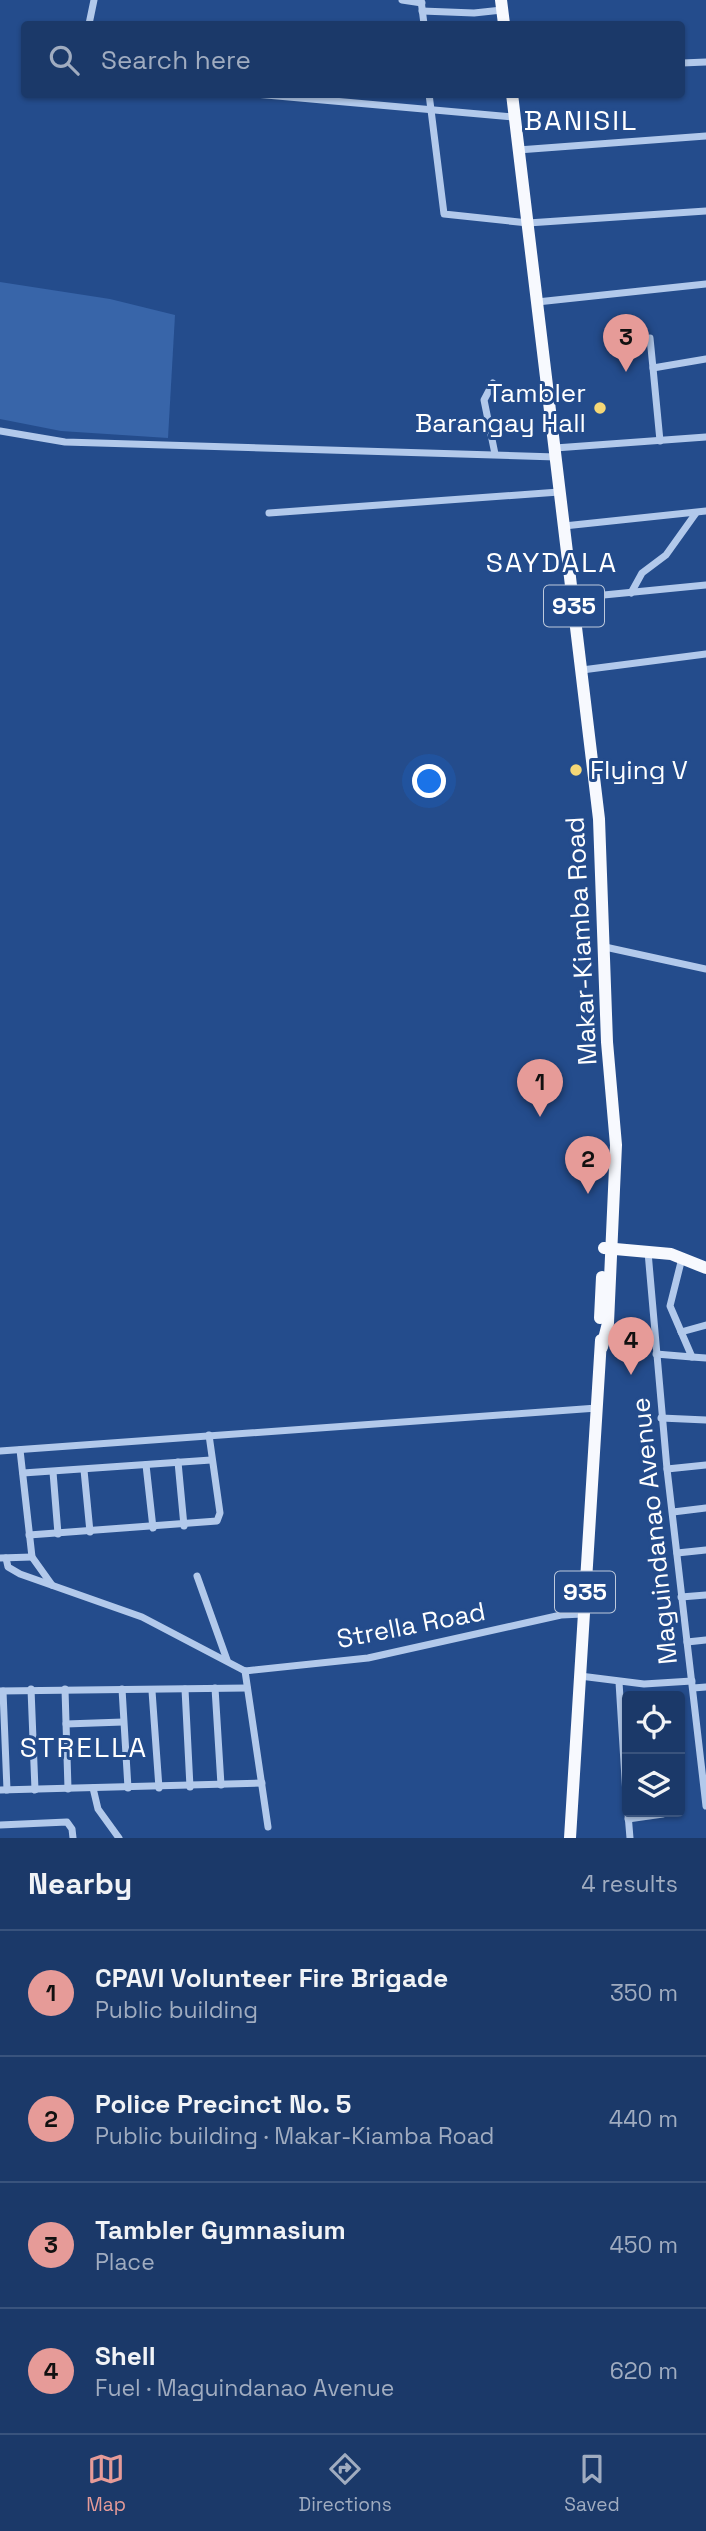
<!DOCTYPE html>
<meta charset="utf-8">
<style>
:root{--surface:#1b3969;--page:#284471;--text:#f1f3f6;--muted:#a0acc0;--line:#39537d;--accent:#e69b98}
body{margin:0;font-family:"Space Grotesk",sans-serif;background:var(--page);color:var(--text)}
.controls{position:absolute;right:21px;bottom:21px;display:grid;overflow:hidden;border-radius:7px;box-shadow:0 2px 5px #0004}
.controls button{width:63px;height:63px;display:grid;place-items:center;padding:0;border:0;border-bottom:2px solid var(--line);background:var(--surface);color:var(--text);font:35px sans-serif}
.you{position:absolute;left:430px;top:782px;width:24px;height:24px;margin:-18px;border:5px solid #fff;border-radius:50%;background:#1a73e8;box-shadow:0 0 0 10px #1a73e833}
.badge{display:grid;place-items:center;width:46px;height:46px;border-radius:50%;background:var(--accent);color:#111;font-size:23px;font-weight:700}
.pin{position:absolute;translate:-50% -58px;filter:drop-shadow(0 2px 4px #0008)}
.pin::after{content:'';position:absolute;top:37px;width:24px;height:21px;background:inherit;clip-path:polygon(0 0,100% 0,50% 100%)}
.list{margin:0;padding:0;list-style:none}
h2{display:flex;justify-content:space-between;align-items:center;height:91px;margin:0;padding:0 28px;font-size:30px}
h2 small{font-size:23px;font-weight:400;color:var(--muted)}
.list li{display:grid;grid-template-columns:46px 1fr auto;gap:21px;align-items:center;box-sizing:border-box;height:126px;padding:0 28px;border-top:2px solid var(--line)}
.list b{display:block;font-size:26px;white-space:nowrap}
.list p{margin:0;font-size:23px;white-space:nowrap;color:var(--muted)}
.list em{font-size:23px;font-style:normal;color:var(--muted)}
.icon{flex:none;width:38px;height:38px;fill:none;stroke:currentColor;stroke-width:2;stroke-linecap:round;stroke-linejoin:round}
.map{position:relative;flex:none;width:706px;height:1838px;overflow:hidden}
.search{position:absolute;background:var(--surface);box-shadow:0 2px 5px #0004;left:21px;right:21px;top:21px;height:77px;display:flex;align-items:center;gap:18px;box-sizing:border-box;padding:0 24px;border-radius:7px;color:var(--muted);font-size:26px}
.sheet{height:595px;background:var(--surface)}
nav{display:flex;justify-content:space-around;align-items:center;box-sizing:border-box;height:98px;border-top:2px solid var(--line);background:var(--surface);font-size:19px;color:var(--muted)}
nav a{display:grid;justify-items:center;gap:4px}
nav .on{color:var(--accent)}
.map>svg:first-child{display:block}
</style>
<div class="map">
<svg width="706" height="1838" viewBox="0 0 706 1838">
<rect width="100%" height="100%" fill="#244c8c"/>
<!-- green -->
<polygon fill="#3865a9" points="0,282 110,299 175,315 168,438 61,431 0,419"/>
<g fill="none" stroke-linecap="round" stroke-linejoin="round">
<!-- minor -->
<g stroke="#b2c9eb" stroke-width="7">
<polyline points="402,0 422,3"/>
<polyline points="421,0 424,24"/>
<polyline points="422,11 474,13 502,10"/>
<polyline points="89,24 94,0"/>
<polyline points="682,63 706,62"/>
<polyline points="255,94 514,117"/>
<polyline points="429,94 444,214 528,223 706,211"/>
<polyline points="518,150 706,136"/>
<polyline points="537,302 706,284"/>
<polyline points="650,338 653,368"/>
<polyline points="493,383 484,400 495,454"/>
<polyline points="0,431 65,442 556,457"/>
<polyline points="660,441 653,368 706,359"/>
<polyline points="555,448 706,437"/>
<polyline points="269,513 559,492"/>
<polyline points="564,526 706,511"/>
<polyline points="631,593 642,573 666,555 696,513"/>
<polyline points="573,598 706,585"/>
<polyline points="582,670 706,654"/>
<polyline points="605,947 706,969"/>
<polyline points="648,1252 667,1469 706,1806"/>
<polyline points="681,1332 706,1325"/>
<polyline points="656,1354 692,1357 670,1306 682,1258"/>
<polyline points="692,1357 706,1358"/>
<polyline points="661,1418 706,1420"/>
<polyline points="20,1450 32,1557 52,1585"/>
<polyline points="0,1451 597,1408"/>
<polyline points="178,1462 184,1526"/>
<polyline points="146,1465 153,1528"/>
<polyline points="667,1469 706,1465"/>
<polyline points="84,1470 90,1532"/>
<polyline points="53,1472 58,1534"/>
<polyline points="23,1473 211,1460"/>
<polyline points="673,1512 706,1508"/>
<polyline points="29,1535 217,1521 220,1513 209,1435"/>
<polyline points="677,1553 706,1550"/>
<polyline points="0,1558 32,1557"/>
<polyline points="6,1558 8,1567 20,1574 142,1617 245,1671"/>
<polyline points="197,1576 227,1660"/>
<polyline points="681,1597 706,1595"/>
<polyline points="687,1642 706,1640"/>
<polyline points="245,1671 368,1658 561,1615 583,1614"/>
<polyline points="245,1671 268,1827"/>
<polyline points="580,1676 644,1684 692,1681"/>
<polyline points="619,1682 627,1811"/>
<polyline points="215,1688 221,1785"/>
<polyline points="693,1688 706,1687"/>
<polyline points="31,1689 35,1790"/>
<polyline points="65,1689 68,1789"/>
<polyline points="122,1689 128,1788"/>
<polyline points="185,1689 190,1787"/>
<polyline points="0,1691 247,1688"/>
<polyline points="3,1691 7,1790"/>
<polyline points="152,1691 159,1788"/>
<polyline points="66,1724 123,1722"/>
<polyline points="93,1788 98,1809 119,1838"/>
<polyline points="0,1790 262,1783"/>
<polyline points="628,1814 630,1838"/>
<polyline points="628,1819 663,1814"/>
<polyline points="0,1825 67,1822 72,1829 73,1838"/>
</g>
<!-- primary -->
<g stroke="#f7f9fe" stroke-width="12">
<polyline points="501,0 504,24"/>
<polyline points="512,94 599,819 607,1042 616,1145 608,1323 602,1347"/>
<polyline points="604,1248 671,1254 706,1268"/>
<polyline points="600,1318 602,1277"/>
<polyline points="570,1838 601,1340"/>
</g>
</g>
<!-- markers -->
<g fill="#f5d776" stroke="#244c8c" stroke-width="2.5">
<circle cx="600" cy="408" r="7"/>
<circle cx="576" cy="770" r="7"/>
</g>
<g text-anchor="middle" stroke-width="6" stroke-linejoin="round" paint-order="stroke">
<!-- shield labels -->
<g fill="#244c8c" stroke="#bdc9dc" stroke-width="2">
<rect x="544" y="585.5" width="60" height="41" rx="5"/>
<rect x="555" y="1571.5" width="60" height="41" rx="5"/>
</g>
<g font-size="24" font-weight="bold" fill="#fff">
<text x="574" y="614">935</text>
<text x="585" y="1600">935</text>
</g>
<!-- poi labels -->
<g font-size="26" fill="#fff" stroke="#244c8c" text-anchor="end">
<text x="586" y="402">Tambler<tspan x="586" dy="30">Barangay Hall</tspan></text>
<text x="590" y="779" text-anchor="start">Flying V</text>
</g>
<!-- street labels -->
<g font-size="26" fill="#fff" stroke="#244c8c">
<text transform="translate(581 941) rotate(-93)" y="9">Makar-Kiamba Road</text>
<text transform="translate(654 1531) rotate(-96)" y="9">Maguindanao Avenue</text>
<text transform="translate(411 1625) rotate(-11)" y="9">Strella Road</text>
</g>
<!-- neighbourhood labels -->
<g font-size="28" letter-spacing="2" fill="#fff" stroke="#244c8c">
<text x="581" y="130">BANISIL</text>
<text x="552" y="572">SAYDALA</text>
<text x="84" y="1757">STRELLA</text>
</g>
</g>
</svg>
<div class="controls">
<button><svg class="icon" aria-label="locate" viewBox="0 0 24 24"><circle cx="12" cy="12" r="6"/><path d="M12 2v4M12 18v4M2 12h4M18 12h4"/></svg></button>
<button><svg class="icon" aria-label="layers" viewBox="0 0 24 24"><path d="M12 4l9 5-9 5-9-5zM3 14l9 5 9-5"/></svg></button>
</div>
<div class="you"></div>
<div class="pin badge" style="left:540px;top:1117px">1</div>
<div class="pin badge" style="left:588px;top:1194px">2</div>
<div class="pin badge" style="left:626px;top:372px">3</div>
<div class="pin badge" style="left:631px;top:1375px">4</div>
<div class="search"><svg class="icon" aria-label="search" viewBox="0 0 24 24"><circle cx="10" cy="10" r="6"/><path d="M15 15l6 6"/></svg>Search here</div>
</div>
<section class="sheet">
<h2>Nearby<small>4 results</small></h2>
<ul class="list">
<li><span class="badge">1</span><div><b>CPAVI Volunteer Fire Brigade</b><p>Public building</p></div><em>350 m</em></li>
<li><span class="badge">2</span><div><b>Police Precinct No. 5</b><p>Public building · Makar-Kiamba Road</p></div><em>440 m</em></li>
<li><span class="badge">3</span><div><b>Tambler Gymnasium</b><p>Place</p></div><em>450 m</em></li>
<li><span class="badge">4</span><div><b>Shell</b><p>Fuel · Maguindanao Avenue</p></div><em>620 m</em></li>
</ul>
</section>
<nav>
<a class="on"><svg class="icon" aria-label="map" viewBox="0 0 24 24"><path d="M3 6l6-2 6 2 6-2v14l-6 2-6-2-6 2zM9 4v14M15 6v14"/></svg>Map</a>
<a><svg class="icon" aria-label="directions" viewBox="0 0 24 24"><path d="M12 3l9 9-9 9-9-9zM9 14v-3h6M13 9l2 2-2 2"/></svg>Directions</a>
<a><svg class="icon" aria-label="saved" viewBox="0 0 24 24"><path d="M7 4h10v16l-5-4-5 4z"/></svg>Saved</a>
</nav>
